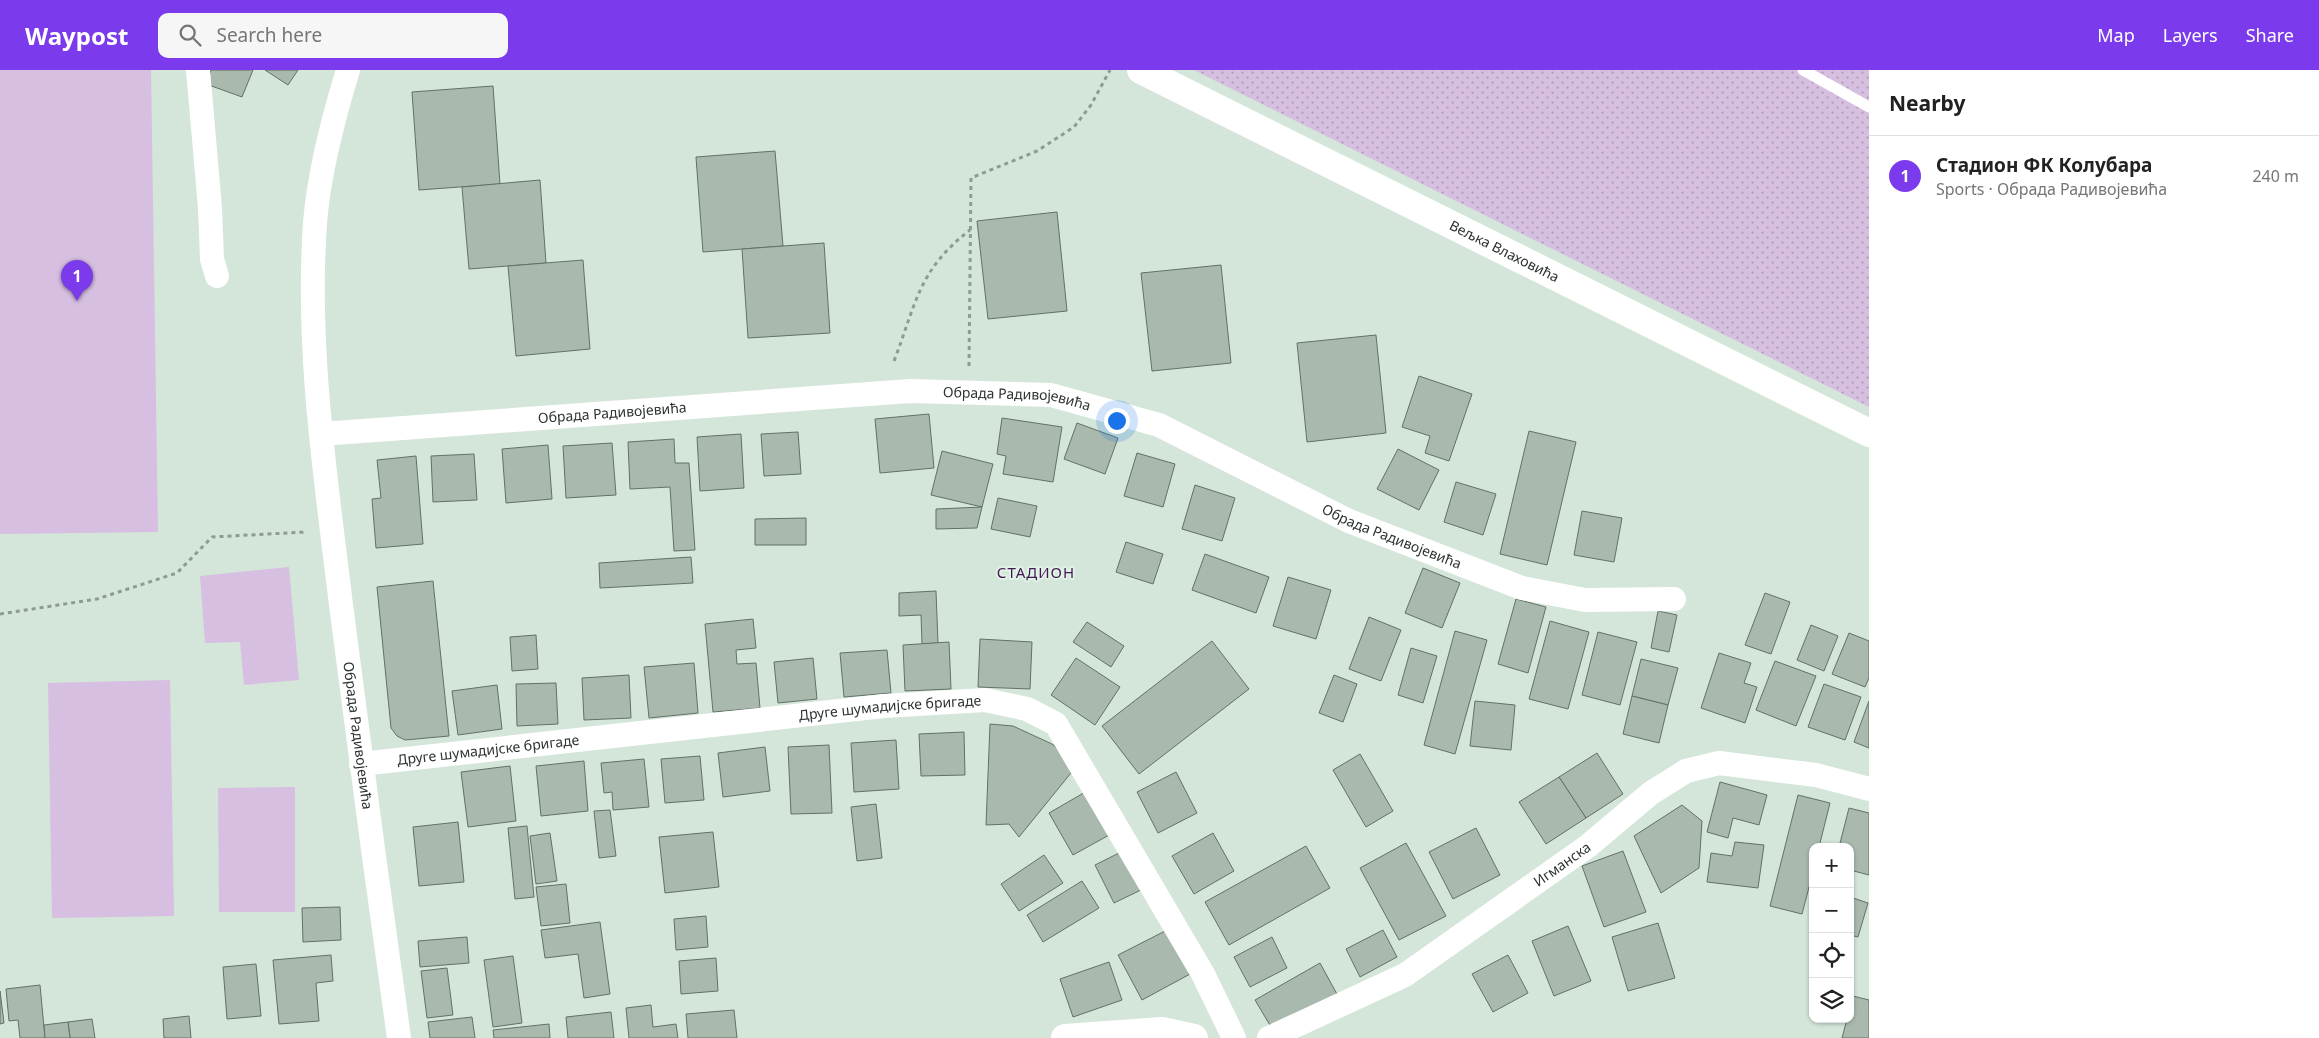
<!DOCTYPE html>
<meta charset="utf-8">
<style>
:root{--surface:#fff;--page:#f6f6f6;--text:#222;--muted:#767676;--line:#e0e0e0;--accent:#7c3aed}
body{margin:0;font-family:"Noto Sans",sans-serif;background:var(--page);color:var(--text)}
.controls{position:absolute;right:15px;bottom:15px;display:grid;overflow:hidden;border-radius:10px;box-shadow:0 1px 4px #0004}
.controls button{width:45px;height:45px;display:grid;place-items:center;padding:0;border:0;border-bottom:1px solid var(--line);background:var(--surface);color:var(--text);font:25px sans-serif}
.you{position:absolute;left:1116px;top:350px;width:18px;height:18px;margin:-12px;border:4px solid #fff;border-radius:50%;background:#1a73e8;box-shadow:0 0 0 8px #1a73e833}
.badge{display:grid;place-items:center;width:32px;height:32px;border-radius:50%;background:var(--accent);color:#fff;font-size:16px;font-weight:700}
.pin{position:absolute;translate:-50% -41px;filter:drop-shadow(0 1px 2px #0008)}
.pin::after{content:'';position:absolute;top:26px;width:18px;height:15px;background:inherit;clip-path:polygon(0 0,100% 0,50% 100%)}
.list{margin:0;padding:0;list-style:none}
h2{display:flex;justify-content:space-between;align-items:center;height:65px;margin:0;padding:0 20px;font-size:21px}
h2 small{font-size:16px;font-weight:400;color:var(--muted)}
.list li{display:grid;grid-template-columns:32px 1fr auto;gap:15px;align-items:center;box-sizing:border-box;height:80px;padding:0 20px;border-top:1px solid var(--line)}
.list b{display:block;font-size:19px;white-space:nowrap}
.list p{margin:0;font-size:16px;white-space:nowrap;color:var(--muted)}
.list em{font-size:16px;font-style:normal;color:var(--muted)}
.icon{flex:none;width:28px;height:28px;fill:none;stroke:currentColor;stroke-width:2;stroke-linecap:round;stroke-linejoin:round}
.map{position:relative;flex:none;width:1869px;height:968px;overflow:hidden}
header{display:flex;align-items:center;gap:30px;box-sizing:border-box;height:70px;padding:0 25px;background:var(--accent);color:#fff}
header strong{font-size:24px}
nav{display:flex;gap:28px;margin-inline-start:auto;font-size:18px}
.search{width:350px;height:45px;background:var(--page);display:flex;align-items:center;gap:12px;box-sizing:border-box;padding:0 18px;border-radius:10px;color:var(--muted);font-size:19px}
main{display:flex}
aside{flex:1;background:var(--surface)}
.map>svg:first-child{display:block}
</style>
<header>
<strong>Waypost</strong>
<div class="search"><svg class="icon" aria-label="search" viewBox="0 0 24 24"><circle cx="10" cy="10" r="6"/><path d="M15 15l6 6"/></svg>Search here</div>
<nav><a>Map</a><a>Layers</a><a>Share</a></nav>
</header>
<main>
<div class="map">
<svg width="1869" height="968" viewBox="0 0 1869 968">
<defs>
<pattern id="grass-dots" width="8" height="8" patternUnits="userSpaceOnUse" patternTransform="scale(1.25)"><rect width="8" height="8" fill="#d7bfe1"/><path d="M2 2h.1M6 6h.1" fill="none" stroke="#af9cb7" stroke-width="1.8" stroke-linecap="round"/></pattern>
</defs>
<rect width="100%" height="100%" fill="#d4e5d9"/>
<!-- grass -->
<polygon fill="url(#grass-dots)" points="1194,0 1869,0 1869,337 1196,1"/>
<!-- park -->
<g fill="#d7bfe1">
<polygon points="0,0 151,0 158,462 0,464"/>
<polygon points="289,497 299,610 244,615 240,572 205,573 200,506"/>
<polygon points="170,610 174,846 52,848 48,613"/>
<polygon points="295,717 295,842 219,842 218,718"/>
</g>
<!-- building -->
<g fill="#a9b9ae" stroke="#627167">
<polygon points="211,0 253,0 242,27 206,14"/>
<polygon points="265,0 298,0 288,15"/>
<polygon points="493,16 500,114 419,120 412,22"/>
<polygon points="775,81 783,176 703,182 696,87"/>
<polygon points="540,110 546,193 469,199 462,117"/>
<polygon points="1057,142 1067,241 988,249 977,151"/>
<polygon points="824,173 830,263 748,268 742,179"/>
<polygon points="583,190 590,279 516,286 508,196"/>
<polygon points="1221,195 1231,293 1152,301 1141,203"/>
<polygon points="1376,265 1386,363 1307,372 1297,273"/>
<polygon points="1419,306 1472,324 1449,391 1425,383 1430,366 1402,357"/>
<polygon points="929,344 934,398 880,403 875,349"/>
<polygon points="1002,348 1062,357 1053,412 1003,404 1006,386 997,384"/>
<polygon points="1077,353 1118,368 1105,404 1064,389"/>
<polygon points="1529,361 1576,372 1547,495 1500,484"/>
<polygon points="798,362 801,404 764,406 761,364"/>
<polygon points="741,364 744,418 700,421 697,367"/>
<polygon points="674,369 675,393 689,393 695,480 674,481 670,417 630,419 628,372"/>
<polygon points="612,373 616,425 566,428 563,376"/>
<polygon points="548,375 552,429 506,433 502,379"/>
<polygon points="1398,379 1439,400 1419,440 1377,419"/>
<polygon points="942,381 993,394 982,437 931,425"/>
<polygon points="1137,383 1175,394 1163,437 1124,426"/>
<polygon points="474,384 477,430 433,432 431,386"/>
<polygon points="416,386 423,474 376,478 372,429 381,428 377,390"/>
<polygon points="1456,412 1496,424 1483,465 1444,452"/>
<polygon points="1195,415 1235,428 1222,471 1182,459"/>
<polygon points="998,428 1037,436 1030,467 991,459"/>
<polygon points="982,437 977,458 936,459 936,439"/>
<polygon points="1582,441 1622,448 1614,492 1574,485"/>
<polygon points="806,448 806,475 755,475 755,449"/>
<polygon points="1126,472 1163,484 1153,514 1116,502"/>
<polygon points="1205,484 1269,507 1256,543 1192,520"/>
<polygon points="691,487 693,513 600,518 599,493"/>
<polygon points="1423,498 1460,513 1442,558 1405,543"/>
<polygon points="1288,507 1331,520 1316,569 1273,556"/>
<polygon points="433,511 449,666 405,670 397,666 391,658 377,517"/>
<polygon points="936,521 938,573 922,574 921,545 899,546 899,523"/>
<polygon points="1765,523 1790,532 1771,584 1745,575"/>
<polygon points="1516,529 1546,537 1528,603 1498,594"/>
<polygon points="1658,541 1677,545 1669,582 1651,578"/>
<polygon points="1369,547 1401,560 1381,611 1349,599"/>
<polygon points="753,549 756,578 736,580 737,594 756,593 760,638 713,642 705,554"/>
<polygon points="1550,551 1589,562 1568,639 1529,629"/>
<polygon points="1087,552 1124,576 1111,597 1073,572"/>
<polygon points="1811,555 1838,566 1824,601 1797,590"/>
<polygon points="1455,561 1487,570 1455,684 1424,675"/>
<polygon points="1598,562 1637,572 1620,635 1582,625"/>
<polygon points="1849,563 1869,571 1869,608 1865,617 1832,604"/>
<polygon points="536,565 538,599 512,601 510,567"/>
<polygon points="980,569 1032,572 1030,619 978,617"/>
<polygon points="1212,571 1249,619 1139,704 1102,656"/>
<polygon points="949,572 951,619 905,621 903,575"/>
<polygon points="1411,578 1437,586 1423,633 1398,625"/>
<polygon points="887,580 891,623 844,627 840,583"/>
<polygon points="1719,583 1751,593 1744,613 1757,617 1745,653 1701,638"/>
<polygon points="813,588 817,629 778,633 774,592"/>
<polygon points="1076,588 1120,617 1095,655 1051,625"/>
<polygon points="1641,589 1678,598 1668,635 1632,626"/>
<polygon points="1775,591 1816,606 1796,656 1756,640"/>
<polygon points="694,593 698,643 649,648 644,597"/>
<polygon points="629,605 631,648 584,650 582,608"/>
<polygon points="1334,605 1357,614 1343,652 1319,643"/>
<polygon points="556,613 558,654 517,656 516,614"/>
<polygon points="1824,614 1861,627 1845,670 1808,657"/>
<polygon points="497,615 502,659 458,665 452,621"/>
<polygon points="1632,626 1668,635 1659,673 1623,664"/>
<polygon points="1475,631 1515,635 1511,680 1470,676"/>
<polygon points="1869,631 1869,678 1854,672"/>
<polygon points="990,654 1013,656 1052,674 1065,684 1075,698 1019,767 1009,754 986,755"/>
<polygon points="964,662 965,705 921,706 919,664"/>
<polygon points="896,670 899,719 854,722 851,673"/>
<polygon points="829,675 832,743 791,744 788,677"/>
<polygon points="765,677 770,721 723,727 718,683"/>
<polygon points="1597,683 1623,724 1586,748 1559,707"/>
<polygon points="1360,684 1393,741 1366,757 1333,700"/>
<polygon points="700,686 704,730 665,733 661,689"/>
<polygon points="644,689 649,737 613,740 612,722 604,723 601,693"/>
<polygon points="584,691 588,741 541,746 536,696"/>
<polygon points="510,696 516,751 468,757 461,702"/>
<polygon points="1176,702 1197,743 1158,763 1137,722"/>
<polygon points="1559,707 1586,748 1546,774 1519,732"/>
<polygon points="1720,712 1767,725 1759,755 1733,748 1728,768 1707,762"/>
<polygon points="1087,721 1111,764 1073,785 1049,743"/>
<polygon points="1798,725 1830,733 1819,777 1813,777 1813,802 1802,844 1770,836"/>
<polygon points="876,734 882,788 857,791 851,737"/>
<polygon points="1682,735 1702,751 1699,798 1661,823 1634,766"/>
<polygon points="1849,738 1869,743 1869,805 1850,800 1850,777 1839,777"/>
<polygon points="610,740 616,786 599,788 594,741"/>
<polygon points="458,752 464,812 419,816 413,757"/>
<polygon points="527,756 534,827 515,829 508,758"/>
<polygon points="1476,758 1500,805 1453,829 1429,782"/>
<polygon points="713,762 719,817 665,823 659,767"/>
<polygon points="550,763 557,811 536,814 530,766"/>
<polygon points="1213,763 1234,801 1194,824 1172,786"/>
<polygon points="1735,772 1764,775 1758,818 1707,812 1711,783 1732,786"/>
<polygon points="1406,773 1446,846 1399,870 1360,798"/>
<polygon points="1306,776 1330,818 1229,875 1205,832"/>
<polygon points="1623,781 1646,842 1604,857 1582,796"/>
<polygon points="1121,782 1141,820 1114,833 1095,795"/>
<polygon points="1044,785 1063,813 1019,841 1001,814"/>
<polygon points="1082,811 1099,838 1043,872 1027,845"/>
<polygon points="566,814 570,853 541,856 536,817"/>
<polygon points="1850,827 1868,833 1858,867 1850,865"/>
<polygon points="340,837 341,870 303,872 302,838"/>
<polygon points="706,846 708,877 676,880 674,849"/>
<polygon points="600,852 610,924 584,928 578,884 545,888 541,860"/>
<polygon points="1658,853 1675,908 1628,921 1612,867"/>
<polygon points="1568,856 1591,911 1554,926 1532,871"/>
<polygon points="1169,859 1192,903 1142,930 1118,885"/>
<polygon points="1383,860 1397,887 1360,907 1346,879"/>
<polygon points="467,867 469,893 420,897 418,871"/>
<polygon points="1272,867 1287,898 1250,917 1234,887"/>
<polygon points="331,885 333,911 316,913 319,951 279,954 273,890"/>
<polygon points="1508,885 1528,923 1493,942 1472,904"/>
<polygon points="513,886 522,953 493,957 484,890"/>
<polygon points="716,888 718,921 681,924 679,891"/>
<polygon points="1109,892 1122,930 1073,947 1060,909"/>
<polygon points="1320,893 1338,926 1274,962 1255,930"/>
<polygon points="256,894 261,946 227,949 223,897"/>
<polygon points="447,898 453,945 427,948 421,901"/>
<polygon points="40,915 45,968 20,968 18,950 9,951 6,919"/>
<polygon points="0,921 4,953 0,954"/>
<polygon points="1853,926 1869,930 1869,968 1842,968 1847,949 1850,949"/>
<polygon points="651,935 653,957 676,954 678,968 629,968 626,938"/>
<polygon points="734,940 737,968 688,968 686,944"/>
<polygon points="611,942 614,968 568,968 566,947"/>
<polygon points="189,946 191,968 164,968 163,949"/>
<polygon points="472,947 475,968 430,968 428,952"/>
<polygon points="92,949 95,968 70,968 68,952"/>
<polygon points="68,952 70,968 45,968 44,955"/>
<polygon points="549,954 550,968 494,968 493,960"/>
</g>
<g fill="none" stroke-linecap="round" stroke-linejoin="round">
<!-- path -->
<g stroke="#8e9b92" stroke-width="3" stroke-dasharray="4 4" stroke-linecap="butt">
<path d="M894,291C916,234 918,200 970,160"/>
<polyline points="969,296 971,108 1037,81 1074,57 1091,35 1110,0"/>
<polyline points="0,544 97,529 177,503 212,467 306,462"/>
</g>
<!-- service -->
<polyline stroke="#fff" stroke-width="11" points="1803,0 1869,37"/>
<!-- minor -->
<g stroke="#fff" stroke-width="24">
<polyline points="198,0 210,138 212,189 217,206"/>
<path id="s1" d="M348,0C333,49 319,102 315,153C306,281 326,409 341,535C359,679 379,824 399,968"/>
<path id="s2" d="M321,364L910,321L1051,325L1159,355L1349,451L1522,518L1585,530L1674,529"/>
<path id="s3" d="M361,694L884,636L985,630L1027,639L1056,654L1203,904L1234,968"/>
<path id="s4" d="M1269,968L1405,905L1588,776L1651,723L1686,701L1719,693L1816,705L1869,719"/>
</g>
<!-- tertiary -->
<g stroke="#fff" stroke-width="28">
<path id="s5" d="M1141,0L1869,363"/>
<polyline points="1065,968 1162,961 1194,968"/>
</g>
</g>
<g text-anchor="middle" stroke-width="4" stroke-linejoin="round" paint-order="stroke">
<!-- street labels -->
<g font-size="14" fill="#2d342f" stroke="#e1f2e6">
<text dy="5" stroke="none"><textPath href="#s5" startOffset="406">Вељка Влаховића</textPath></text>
<text dy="5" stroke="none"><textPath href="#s2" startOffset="698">Обрада Радивојевића</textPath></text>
<text dy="5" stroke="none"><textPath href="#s2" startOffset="292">Обрада Радивојевића</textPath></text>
<text dy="5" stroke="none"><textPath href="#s2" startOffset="1102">Обрада Радивојевића</textPath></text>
<text dy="5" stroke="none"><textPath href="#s3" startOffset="532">Друге шумадијске бригаде</textPath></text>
<text dy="5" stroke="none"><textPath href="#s1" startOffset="672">Обрада Радивојевића</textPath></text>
<text dy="5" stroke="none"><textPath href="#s3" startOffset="128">Друге шумадијске бригаде</textPath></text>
<text dy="5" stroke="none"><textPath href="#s4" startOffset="342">Игманска</textPath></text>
</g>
<!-- neighbourhood labels -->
<g font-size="15" letter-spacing="1" fill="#41194f" stroke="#e1f2e6">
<text x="1036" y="508">СТАДИОН</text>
</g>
</g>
</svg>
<div class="controls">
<button>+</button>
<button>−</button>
<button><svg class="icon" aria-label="locate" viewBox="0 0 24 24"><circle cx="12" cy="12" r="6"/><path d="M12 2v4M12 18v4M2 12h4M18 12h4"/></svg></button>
<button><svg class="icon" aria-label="layers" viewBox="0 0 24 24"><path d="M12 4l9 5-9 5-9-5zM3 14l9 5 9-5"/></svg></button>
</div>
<div class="you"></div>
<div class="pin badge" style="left:77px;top:231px">1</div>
</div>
<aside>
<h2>Nearby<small></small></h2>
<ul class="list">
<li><span class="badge">1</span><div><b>Стадион ФК Колубара</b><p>Sports · Обрада Радивојевића</p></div><em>240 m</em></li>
</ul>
</aside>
</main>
